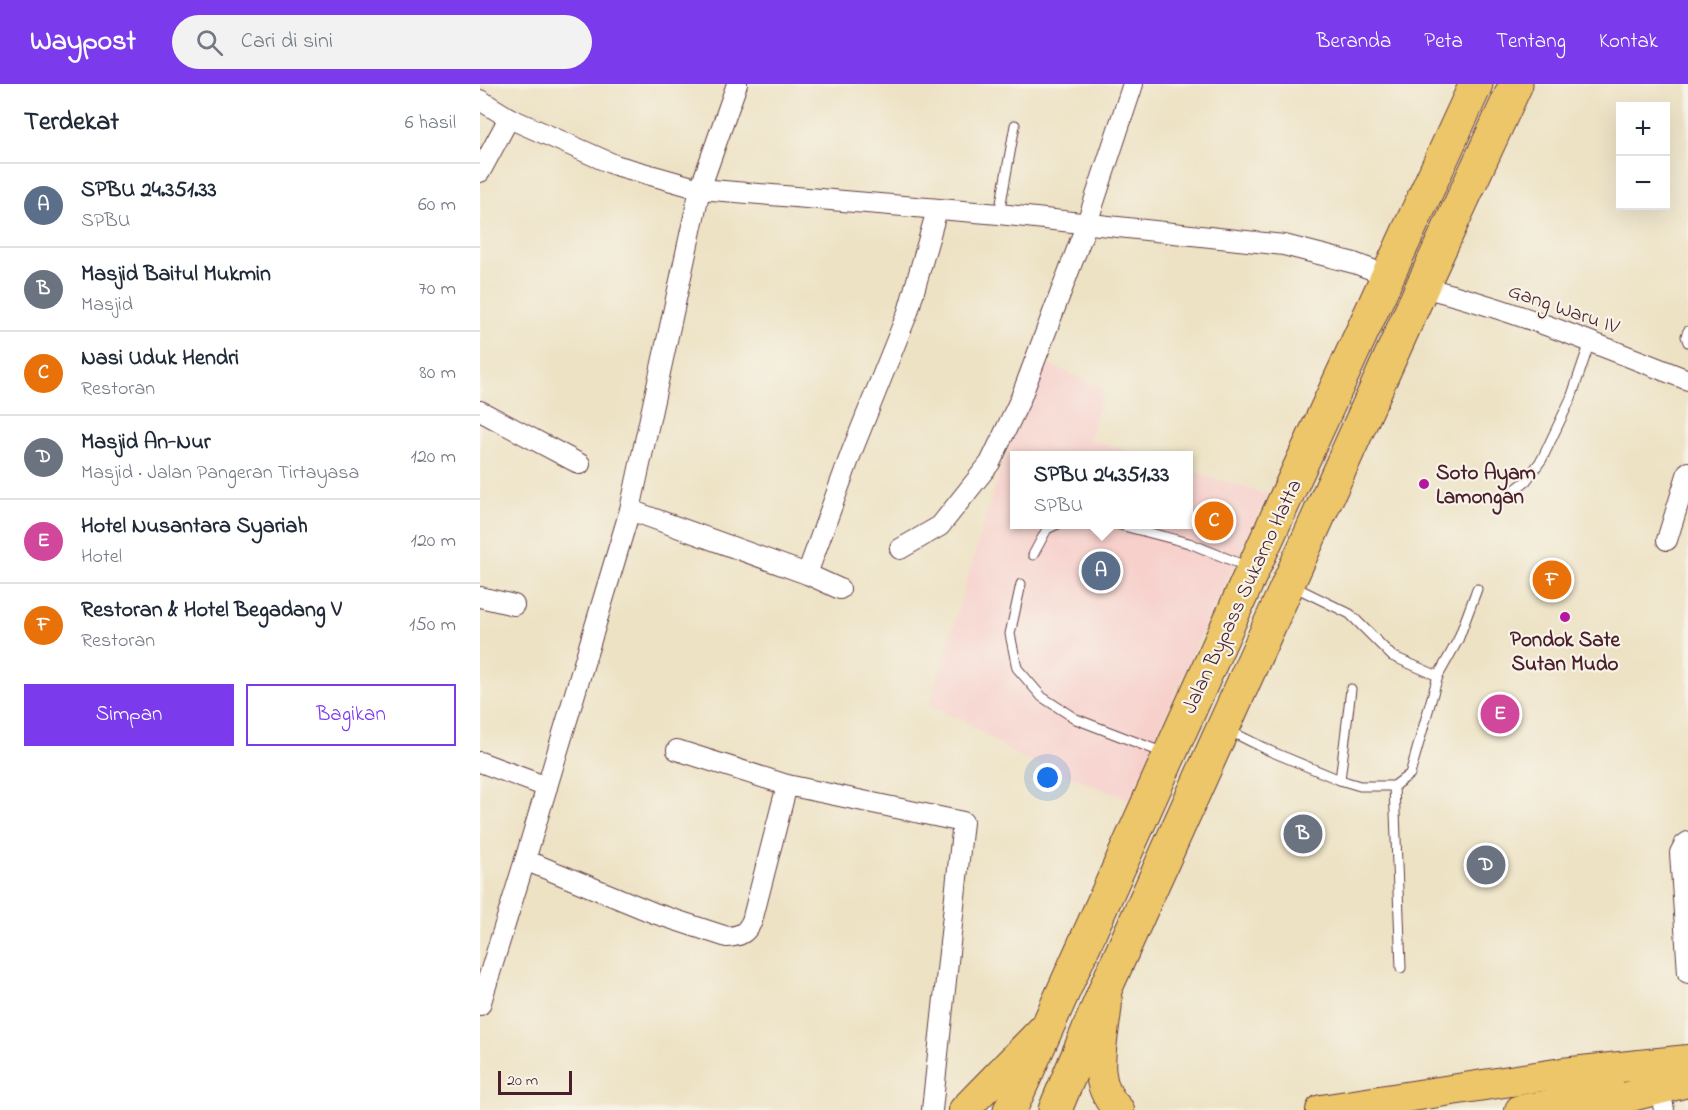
<!DOCTYPE html>
<html lang="id">
<meta charset="utf-8">
<style>
:root{--surface:#fff;--page:#f2f2f3;--text:#1f2937;--muted:#747a83;--line:#e0e1e3;--accent:#7c3aed}
body{margin:0;font-family:"Indie Flower",sans-serif;background:var(--page);color:var(--text)}
.controls{position:absolute;right:18px;top:18px;display:grid;overflow:hidden;border-radius:0px;box-shadow:0 6px 24px #0002}
.controls button{width:54px;height:54px;display:grid;place-items:center;padding:0;border:0;border-bottom:2px solid var(--line);background:var(--surface);color:var(--text);font:30px sans-serif}
.scale{position:absolute;left:18px;bottom:15px;width:74px;box-sizing:border-box;padding-left:6px;border:3px solid #4a1f2b;border-top:0;font-size:16px;line-height:21px;white-space:nowrap;color:#4a1f2b;-webkit-text-stroke:4px #f7f3e8;paint-order:stroke}
.you{position:absolute;left:568px;top:694px;width:21px;height:21px;margin:-15px;border:4px solid #fff;border-radius:50%;background:#1a73e8;box-shadow:0 0 0 9px #1a73e833}
.badge{display:grid;place-items:center;width:39px;height:39px;border-radius:50%;background:var(--accent);color:#fff;font-size:20px;font-weight:700}
.pin{position:absolute;translate:-50% -50%;border:3px solid #fff;box-shadow:0 2px 6px #0006}
.popup{position:absolute;left:530px;top:367px;width:183px;height:78px;box-sizing:border-box;display:grid;place-content:center;border-radius:0px;background:var(--surface);filter:drop-shadow(0 2px 4px #0005);font-size:20px;white-space:nowrap;color:var(--muted)}
.popup b{font-size:22px;color:var(--text)}
.popup::after{content:'';position:absolute;left:50%;top:100%;margin-left:-12px;border:12px solid transparent;border-top-color:var(--surface)}
.list{margin:0;padding:0;list-style:none}
h2{display:flex;justify-content:space-between;align-items:center;height:78px;margin:0;padding:0 24px;font-size:26px}
h2 small{font-size:20px;font-weight:400;color:var(--muted)}
.list li{display:grid;grid-template-columns:39px 1fr auto;gap:18px;align-items:center;box-sizing:border-box;height:84px;padding:0 24px;border-top:2px solid var(--line)}
.list b{display:block;font-size:22px;white-space:nowrap}
.list p{margin:0;font-size:20px;white-space:nowrap;color:var(--muted)}
.list em{font-size:20px;font-style:normal;color:var(--muted)}
.actions{display:flex;gap:12px;padding:18px 24px}
.actions a{flex:1;padding:14px 0;border:2px solid var(--accent);border-radius:0px;text-align:center;font-size:21px;color:var(--accent)}
.actions .main{background:var(--accent);color:#fff}
.icon{flex:none;width:33px;height:33px;fill:none;stroke:currentColor;stroke-width:2;stroke-linecap:round;stroke-linejoin:round}
.map{position:relative;flex:none;width:1208px;height:1026px;overflow:hidden}
header{display:flex;align-items:center;gap:36px;box-sizing:border-box;height:84px;padding:0 30px;background:var(--accent);color:#fff}
header strong{font-size:28px}
nav{display:flex;gap:33px;margin-inline-start:auto;font-size:21px}
.search{width:420px;height:54px;background:var(--page);display:flex;align-items:center;gap:15px;box-sizing:border-box;padding:0 21px;border-radius:33px;color:var(--muted);font-size:22px}
main{display:flex}
aside{flex:1;background:var(--surface)}
.map>svg:first-child{display:block}
</style>
<header>
<strong>Waypost</strong>
<div class="search"><svg class="icon" aria-label="search" viewBox="0 0 24 24"><circle cx="10" cy="10" r="6"/><path d="M15 15l6 6"/></svg>Cari di sini</div>
<nav><a>Beranda</a><a>Peta</a><a>Tentang</a><a>Kontak</a></nav>
</header>
<main>
<aside>
<h2>Terdekat<small>6 hasil</small></h2>
<ul class="list">
<li><span class="badge" style="background:#5c6f8a">A</span><div><b>SPBU 24.351.33</b><p>SPBU</p></div><em>60 m</em></li>
<li><span class="badge" style="background:#6b7280">B</span><div><b>Masjid Baitul Mukmin</b><p>Masjid</p></div><em>70 m</em></li>
<li><span class="badge" style="background:#e8710a">C</span><div><b>Nasi Uduk Hendri</b><p>Restoran</p></div><em>80 m</em></li>
<li><span class="badge" style="background:#6b7280">D</span><div><b>Masjid An-Nur</b><p>Masjid · Jalan Pangeran Tirtayasa</p></div><em>120 m</em></li>
<li><span class="badge" style="background:#d1479c">E</span><div><b>Hotel Nusantara Syariah</b><p>Hotel</p></div><em>120 m</em></li>
<li><span class="badge" style="background:#e8710a">F</span><div><b>Restoran &amp; Hotel Begadang V</b><p>Restoran</p></div><em>150 m</em></li>
</ul>
<div class="actions"><a class="main">Simpan</a><a>Bagikan</a></div>
</aside>
<div class="map">
<svg width="1208" height="1026" viewBox="0 0 1208 1026">
<rect width="100%" height="100%" fill="#f7f3e8"/>
<filter id="ink" filterUnits="userSpaceOnUse"><feTurbulence type="fractalNoise" baseFrequency=".0167" numOctaves="2"/><feDisplacementMap in="SourceGraphic" scale="12" xChannelSelector="R" yChannelSelector="G"/><feConvolveMatrix kernelMatrix="1 2 1 2 8 2 1 2 1" color-interpolation-filters="sRGB"/></filter>
<filter id="wash" filterUnits="userSpaceOnUse"><feTurbulence type="fractalNoise" baseFrequency=".008" numOctaves="4" result="noise"/><feDisplacementMap in="SourceGraphic" scale="24" xChannelSelector="R" yChannelSelector="G"/><feGaussianBlur stdDeviation="1.35" result="paint"/><feColorMatrix in="noise" values="0 0 0 0 0 0 0 0 0 0 0 0 0 0 0 0 0 1.4 0 .05"/><feComposite in="paint" operator="in"/></filter>
<g filter="url(#wash)">
<rect width="100%" height="100%" fill="#ede2c4"/>
<!-- built -->
<polygon fill="#f7d0cc" points="563,277 624,306 609,355 662,371 534,372 534,440 708,440 708,386 788,411 715,563 650,716 539,673 482,635 449,623 520,386"/>
</g>
<g filter="url(#ink)">
<g fill="none" stroke-linecap="round" stroke-linejoin="round">
<defs>
<g id="lane">
<polyline points="519,130 535,41"/>
<polyline points="1208,247 1206,252 1208,258"/>
<polyline points="1020,417 1046,397 1062,375 1091,314 1110,258"/>
<polyline points="636,440 709,459 768,483"/>
<polyline points="553,471 567,445 578,440"/>
<polyline points="541,500 530,550 537,584 562,613 596,635 684,669"/>
<polyline points="813,502 870,530 912,572 958,592"/>
<polyline points="748,646 790,667 860,696 880,702 914,702 930,690 958,592 978,556 997,505"/>
<polyline points="860,696 871,605"/>
<polyline points="914,702 921,884"/>
</g>
<g id="street">
<polyline points="0,16 29,34 135,81 220,105 519,130 804,161 874,179 909,192"/>
<polyline points="0,88 29,34"/>
<path d="M942,203C1033,225 1121,262 1208,296"/>
<polyline points="0,327 100,380"/>
<polyline points="150,426 327,490 360,505"/>
<polyline points="1187,456 1208,388"/>
<polyline points="420,465 460,442 510,379 540,316 607,139 653,0"/>
<polyline points="327,490 372,367 428,228 457,126"/>
<polyline points="0,513 34,521"/>
<polyline points="197,666 307,701 483,738 452,1026"/>
<polyline points="0,678 67,703"/>
<polyline points="1208,758 1204,761 1200,769 1208,889"/>
<path d="M45,776L174,829L247,853C261,852 266,849 272,837L307,701"/>
<polyline points="0,921 45,776 150,426 220,105 257,0"/>
<polyline points="1180,1005 1184,1026"/>
</g>
<g id="primary">
<path d="M627,917C625,953 607,997 639,1026"/>
<polyline points="1103,1024 1208,998"/>
<polyline points="484,1026 563,945"/>
<polyline points="841,1026 1082,989 1208,976"/>
<polyline points="1040,1026 1070,1021 1094,1006 1128,999"/>
</g>
<g id="highway">
<polyline points="530,1026 773,485 996,0"/>
<polyline points="575,1026 628,899 942,203 1036,0"/>
</g>
</defs>
<!-- lane casing -->
<use href="#lane" stroke="#623c42" stroke-width="11"/>
<!-- street casing -->
<use href="#street" stroke="#623c42" stroke-width="22"/>
<!-- primary casing -->
<use href="#primary" stroke="#623c42" stroke-width="32"/>
<!-- highway casing -->
<use href="#highway" stroke="#623c42" stroke-width="35"/>
<!-- lane -->
<use href="#lane" stroke="#fff" stroke-width="9"/>
<!-- street -->
<use href="#street" stroke="#fff" stroke-width="20"/>
<!-- primary -->
<use href="#primary" stroke="#ecc669" stroke-width="30"/>
<!-- highway -->
<use href="#highway" stroke="#ecc669" stroke-width="33"/>
</g>
</g>
<!-- markers -->
<g fill="#b5179e" stroke="#f7f3e8" stroke-width="2">
<circle cx="944" cy="400" r="6"/>
<circle cx="1085" cy="533" r="6"/>
</g>
<g text-anchor="middle" stroke-width="4.5" stroke-linejoin="round" paint-order="stroke">
<!-- street labels -->
<g font-size="21" fill="#4a1f2b" stroke="#f7f3e8">
<text transform="translate(1084 224) rotate(19)" y="7">Gang Waru IV</text>
<text transform="translate(761 512) rotate(-65)" y="7">Jalan Bypass Sukarno Hatta</text>
</g>
<!-- poi labels -->
<g font-size="21" font-weight="bold" fill="#4a1f2b" stroke="#f7f3e8" text-anchor="start">
<text x="956" y="395">Soto Ayam<tspan x="956" dy="24">Lamongan</tspan></text>
<text x="1085" y="562" text-anchor="middle">Pondok Sate<tspan x="1085" dy="24">Sutan Mudo</tspan></text>
</g>
</g>
</svg>
<div class="controls">
<button>+</button>
<button>−</button>
</div>
<div class="scale">20 m</div>
<div class="you"></div>
<div class="pin badge" style="left:621px;top:487px;background:#5c6f8a">A</div>
<div class="popup"><b>SPBU 24.351.33</b>SPBU</div>
<div class="pin badge" style="left:823px;top:750px;background:#6b7280">B</div>
<div class="pin badge" style="left:734px;top:437px;background:#e8710a">C</div>
<div class="pin badge" style="left:1006px;top:781px;background:#6b7280">D</div>
<div class="pin badge" style="left:1020px;top:630px;background:#d1479c">E</div>
<div class="pin badge" style="left:1072px;top:496px;background:#e8710a">F</div>
</div>
</main>
